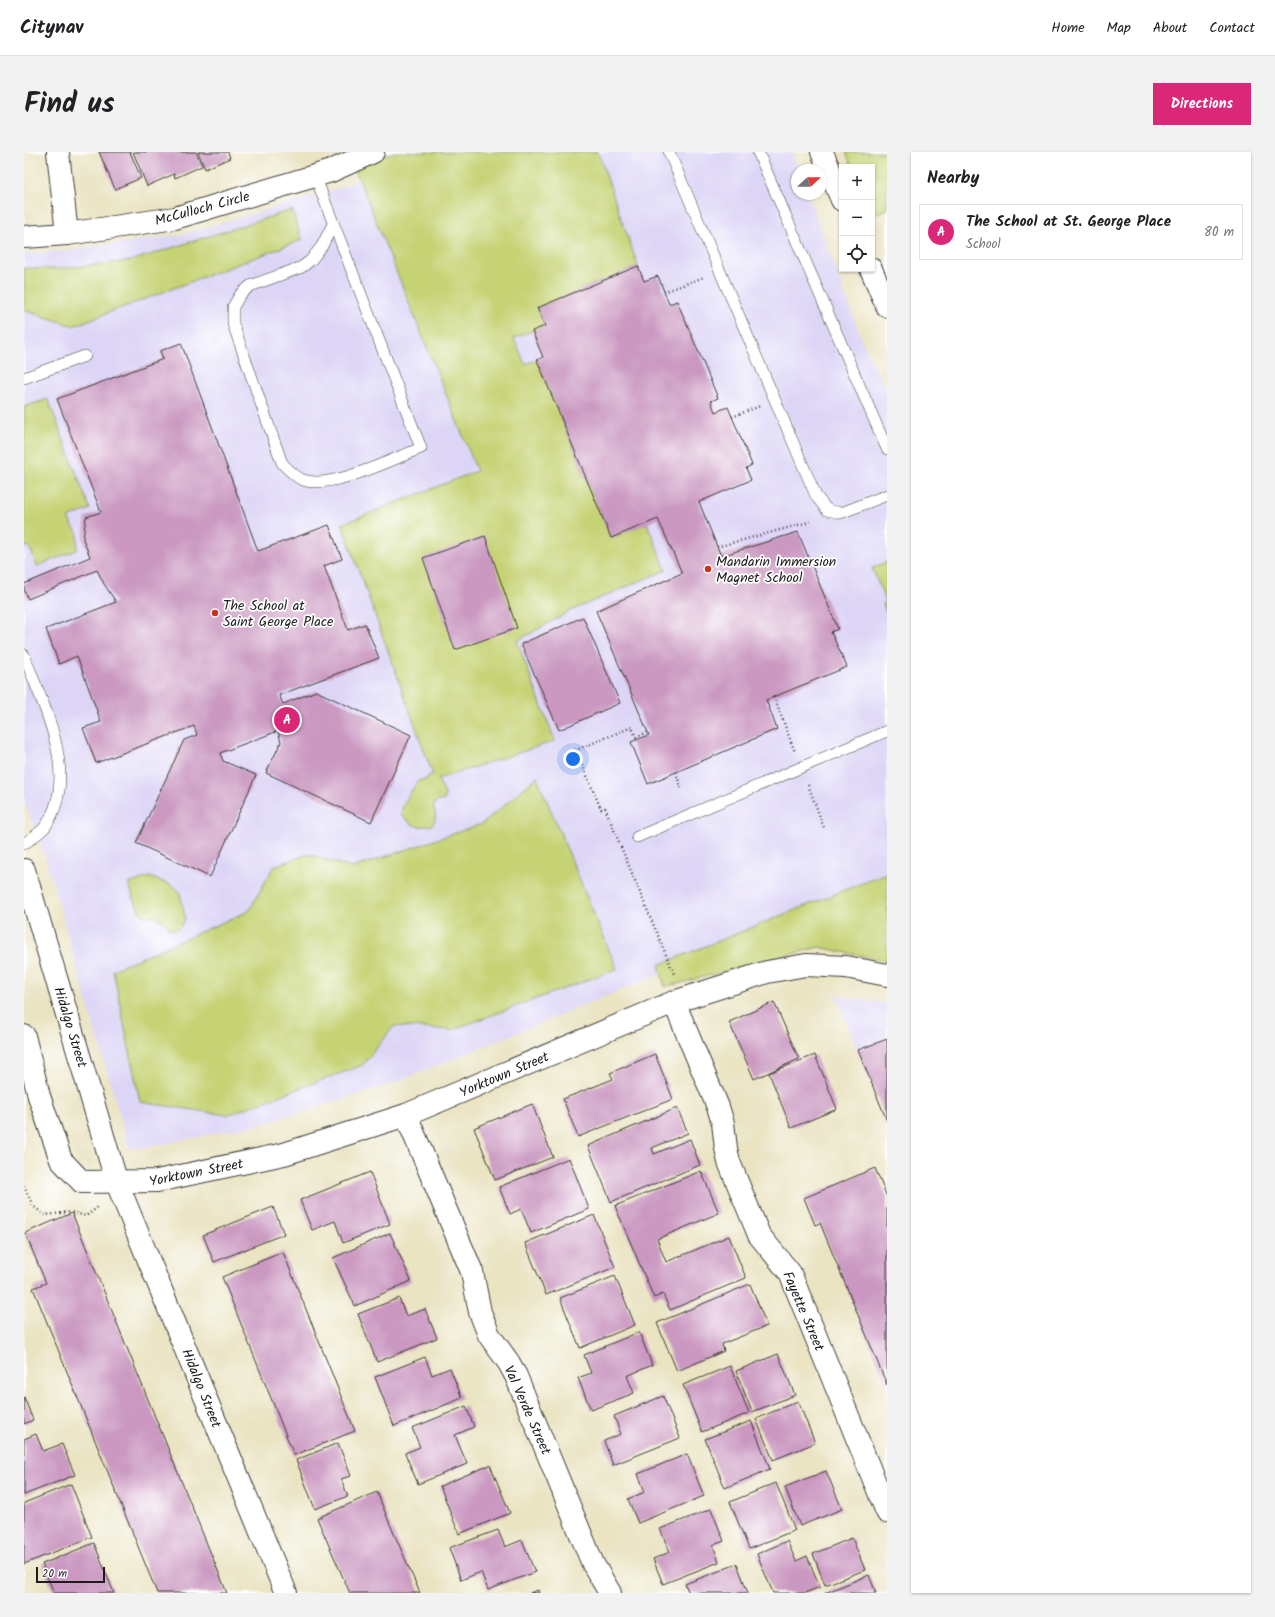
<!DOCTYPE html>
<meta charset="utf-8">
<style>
:root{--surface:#fff;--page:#f2f2f2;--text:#202124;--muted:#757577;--line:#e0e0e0;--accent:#db2777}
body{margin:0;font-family:Kalam,sans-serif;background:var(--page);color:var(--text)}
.controls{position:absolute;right:12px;top:12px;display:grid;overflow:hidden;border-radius:0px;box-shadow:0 1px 3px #0004}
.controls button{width:36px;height:36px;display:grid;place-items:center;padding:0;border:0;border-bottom:1px solid var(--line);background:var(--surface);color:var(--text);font:20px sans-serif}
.compass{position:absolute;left:767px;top:12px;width:36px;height:36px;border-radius:50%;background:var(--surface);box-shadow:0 1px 3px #0004;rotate:68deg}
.scale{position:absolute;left:12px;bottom:10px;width:69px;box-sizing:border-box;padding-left:4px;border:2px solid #1c1c1c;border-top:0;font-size:11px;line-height:14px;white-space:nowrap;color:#1c1c1c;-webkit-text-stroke:3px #fff;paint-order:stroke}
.you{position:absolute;left:549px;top:607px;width:14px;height:14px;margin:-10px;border:3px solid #fff;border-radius:50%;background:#1a73e8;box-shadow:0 0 0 6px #1a73e833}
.badge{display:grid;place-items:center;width:26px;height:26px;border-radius:50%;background:var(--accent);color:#fff;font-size:13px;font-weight:700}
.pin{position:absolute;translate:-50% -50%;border:2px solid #fff;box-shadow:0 1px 4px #0006}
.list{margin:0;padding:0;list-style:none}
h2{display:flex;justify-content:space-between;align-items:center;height:52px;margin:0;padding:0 16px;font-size:17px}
h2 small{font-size:13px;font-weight:400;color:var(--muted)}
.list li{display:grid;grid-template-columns:26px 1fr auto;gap:12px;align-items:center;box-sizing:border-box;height:56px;margin:0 8px 8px;padding:0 8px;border:1px solid var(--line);border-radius:0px}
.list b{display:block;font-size:15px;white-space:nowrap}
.list p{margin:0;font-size:13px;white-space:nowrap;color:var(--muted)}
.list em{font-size:13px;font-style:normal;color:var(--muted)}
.icon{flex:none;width:22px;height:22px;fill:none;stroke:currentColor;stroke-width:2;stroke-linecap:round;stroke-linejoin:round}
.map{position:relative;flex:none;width:863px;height:1441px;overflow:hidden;border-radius:0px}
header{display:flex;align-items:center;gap:24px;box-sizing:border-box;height:56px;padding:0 20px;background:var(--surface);border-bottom:1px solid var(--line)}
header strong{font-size:19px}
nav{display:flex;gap:22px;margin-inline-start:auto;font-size:14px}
.intro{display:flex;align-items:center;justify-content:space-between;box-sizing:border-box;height:96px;padding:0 24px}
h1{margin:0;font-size:28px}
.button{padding:10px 18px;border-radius:0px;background:var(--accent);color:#fff;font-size:14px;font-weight:700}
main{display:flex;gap:24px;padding:0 24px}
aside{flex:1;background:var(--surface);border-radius:0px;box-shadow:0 1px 3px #0004}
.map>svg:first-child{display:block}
</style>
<header>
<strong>Citynav</strong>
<nav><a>Home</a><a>Map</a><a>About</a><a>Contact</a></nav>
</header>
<div class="intro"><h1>Find us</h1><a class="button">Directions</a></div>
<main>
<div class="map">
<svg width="863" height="1441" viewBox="0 0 863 1441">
<rect width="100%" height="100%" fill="#fff"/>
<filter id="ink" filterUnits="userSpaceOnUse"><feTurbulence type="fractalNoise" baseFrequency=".025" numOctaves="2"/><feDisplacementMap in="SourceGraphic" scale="8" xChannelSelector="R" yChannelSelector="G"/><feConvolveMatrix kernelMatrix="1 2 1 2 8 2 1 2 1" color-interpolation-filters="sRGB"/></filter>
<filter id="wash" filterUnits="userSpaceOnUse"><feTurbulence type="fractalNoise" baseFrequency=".012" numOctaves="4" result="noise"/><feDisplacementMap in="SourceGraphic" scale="16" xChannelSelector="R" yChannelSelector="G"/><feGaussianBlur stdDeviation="0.9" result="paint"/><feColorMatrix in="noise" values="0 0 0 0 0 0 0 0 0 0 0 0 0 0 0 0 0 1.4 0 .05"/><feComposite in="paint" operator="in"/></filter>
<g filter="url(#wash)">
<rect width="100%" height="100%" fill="#eae4c3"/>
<!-- built -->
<g fill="#ddd5f6">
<polygon points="400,0 768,0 775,18 773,18 773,42 784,42 841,196 863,240 863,798 787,786 634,823 365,933 245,970 121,996 105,996 21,704 0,649 0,102 45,98 156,83 316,36"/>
<polygon points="812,843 863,852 863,969 834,898"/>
</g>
<!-- green -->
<g fill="#c6d375" stroke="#717848">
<path d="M370,0H574L614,114L513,156L521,174L490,186L501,212L513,208L587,386L623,371L642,418L546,459L493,489L531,589L414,627L421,642L420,648L412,650L409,655C412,662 413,666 408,673C390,676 389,674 377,662C379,649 388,639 395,628H402L404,624L409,623L318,372L453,319L330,15Z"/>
<polygon points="822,0 863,0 863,57 848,63 848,15 828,15"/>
<polygon points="268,58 278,88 49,174 0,158 0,116 30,117 106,109"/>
<polygon points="24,247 66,357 44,366 54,382 53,398 13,414 5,394 0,395 0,255"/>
<polygon points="863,410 863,462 859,452 862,450 848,416"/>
<polygon points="513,625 593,817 428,878 370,874 339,913 203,963 116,950 89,818 225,759 250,714 285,702 328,716 458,672"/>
<polygon points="863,721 863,809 795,795 641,835 635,813"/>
<polygon points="125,725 148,733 156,740 161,765 159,772 154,777 146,777 139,769 129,763 123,765 116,761 104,732"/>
</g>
<g id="blocks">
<!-- building -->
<g fill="#ca98c1">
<polygon points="75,0 106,0 117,26 91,37"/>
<polygon points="109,0 172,0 178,14 151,26 150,22 123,34"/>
<polygon points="174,0 204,0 206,6 181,17"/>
<polygon points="614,114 620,129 634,124 645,152 653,149 694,246 687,249 691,260 704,255 728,313 722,316 727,328 675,350 697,404 774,380 814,477 807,480 823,515 742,548 753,577 624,632 607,590 625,583 572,459 658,421 634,367 587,386 513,208 519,205 508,179 521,174 513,156"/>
<polygon points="157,191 234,399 305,373 318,407 300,414 324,478 341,472 355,506 255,543 259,552 292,539 387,583 347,670 242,621 257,590 254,579 196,601 199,609 232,623 186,725 112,691 160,588 173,583 170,574 72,611 59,576 77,570 53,504 35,512 22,477 92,450 80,432 73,418 4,447 0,438 0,432 66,405 59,387 62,365 77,360 33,247 139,207 136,199"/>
<polygon points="461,384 493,476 431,498 399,406"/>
<polygon points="559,465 596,551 535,578 497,492"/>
<polygon points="750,850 775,907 730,927 705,870"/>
<polygon points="863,887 863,969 834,898"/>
<polygon points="631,902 649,947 554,985 539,947 589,927 586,921"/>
<polygon points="791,903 813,957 767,976 745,921"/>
<polygon points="508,952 529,1005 471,1028 450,976"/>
<polygon points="653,956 664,981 628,996 630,1002 666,987 676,1013 587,1050 564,994"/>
<polygon points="545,1006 565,1057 507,1081 497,1057 486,1062 475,1035"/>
<polygon points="851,1016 863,1045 863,1233 796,1071 791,1073 780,1046"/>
<polygon points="677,1019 695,1061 633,1087 642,1110 705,1084 722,1126 646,1158 639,1142 630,1146 591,1054"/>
<polygon points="346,1020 366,1072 319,1091 311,1069 288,1078 276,1048"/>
<polygon points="249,1055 260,1082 190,1110 179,1083"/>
<polygon points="48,1061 203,1441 133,1441 9,1136 22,1131 1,1081"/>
<polygon points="570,1063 591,1115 522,1143 501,1091"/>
<polygon points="366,1081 387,1129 331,1154 309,1106"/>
<polygon points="259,1100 331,1279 270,1303 198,1125"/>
<polygon points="591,1124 611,1173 556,1196 536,1146"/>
<polygon points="726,1132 743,1174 698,1192 700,1199 653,1219 633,1171"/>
<polygon points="375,1146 382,1164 401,1157 413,1186 353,1210 334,1162"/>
<polygon points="615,1180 628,1213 603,1224 610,1241 567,1258 554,1226 567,1221 560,1203"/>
<polygon points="754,1202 771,1243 728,1260 712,1219"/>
<polygon points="401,1205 408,1223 426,1216 438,1246 370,1274 351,1225"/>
<polygon points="706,1214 725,1261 678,1280 659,1233"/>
<polygon points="639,1244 656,1286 589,1313 580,1289 597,1282 590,1264"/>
<polygon points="0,1245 9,1268 0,1272"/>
<polygon points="774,1249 791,1291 749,1308 732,1267"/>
<polygon points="442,1254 450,1275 431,1283 443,1312 394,1332 381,1301 396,1295 388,1276"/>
<polygon points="727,1269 746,1317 701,1336 681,1287"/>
<polygon points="12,1282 19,1299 38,1292 51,1323 0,1343 0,1287"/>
<polygon points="314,1291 327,1324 317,1327 324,1344 291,1357 272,1308"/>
<polygon points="663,1302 680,1344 614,1371 604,1347 621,1340 614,1322"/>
<polygon points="466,1313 486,1361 435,1382 416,1334"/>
<polygon points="802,1319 818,1357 776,1374 761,1335"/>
<polygon points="752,1331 771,1378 725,1397 706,1350"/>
<polygon points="47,1332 68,1385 0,1412 0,1351"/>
<polygon points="353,1340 365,1370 396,1441 326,1441 306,1396 293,1366"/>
<polygon points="687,1357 700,1389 689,1393 695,1410 639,1432 629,1407 646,1400 636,1377"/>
<polygon points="474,1378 481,1395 498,1388 511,1420 464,1438 457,1420 437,1428 425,1396"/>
<polygon points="828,1386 841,1418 801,1433 789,1402"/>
<polygon points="763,1389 772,1409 783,1404 796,1435 781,1441 749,1441 733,1402"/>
<polygon points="70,1391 90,1441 30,1441 18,1412"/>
<polygon points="713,1412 724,1441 665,1441 661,1432"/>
<polygon points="845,1423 852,1441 801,1441"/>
<polygon points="514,1438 515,1441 506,1441"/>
</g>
</g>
</g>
<g filter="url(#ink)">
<use href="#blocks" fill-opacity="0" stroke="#3b3a35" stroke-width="1"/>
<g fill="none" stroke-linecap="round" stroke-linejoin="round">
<defs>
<g id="service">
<polyline points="645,0 792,344 803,358 817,361 863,343"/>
<polyline points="734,0 863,297"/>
<path d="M291,24L397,296C369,307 307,338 279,328C271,325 264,317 258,311L209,172V155L216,143L226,134L278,115L287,108L298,94L309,72"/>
<polyline points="0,226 61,204"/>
<path d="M0,503C19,554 57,623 21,675C16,681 6,687 0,692"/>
<polyline points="613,685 863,579"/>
</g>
<g id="minor">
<polyline points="34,0 43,82"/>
<polyline points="0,85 43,82 151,66 307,19 349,0"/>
<polyline points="650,850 694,955 699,971 702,996 705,1010 735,1083 766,1121 863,1360"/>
<polyline points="382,963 448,1120 456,1160 465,1183 485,1211 492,1224 569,1412 586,1441"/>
</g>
<g id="tertiary">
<polyline points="798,0 818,48"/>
<polyline points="847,117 863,154"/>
<polyline points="0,718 93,1031 262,1441"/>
<polyline points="0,884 15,944 37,1008 58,1030 133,1029 260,1002 382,963 650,850 743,820 782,813 822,815 863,823"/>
</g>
</defs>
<!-- service casing -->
<use href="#service" stroke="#3b3a35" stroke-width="12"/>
<!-- minor casing -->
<use href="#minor" stroke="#3b3a35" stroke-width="24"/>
<!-- tertiary casing -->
<use href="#tertiary" stroke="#3b3a35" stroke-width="24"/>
<!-- path -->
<g stroke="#3b3a35" stroke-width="2.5" stroke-dasharray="1 3" stroke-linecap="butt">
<polyline points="640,140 680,125"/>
<polyline points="708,265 736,254"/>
<polyline points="693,395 789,369"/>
<polyline points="750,545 771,600"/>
<polyline points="652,620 657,636"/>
<polyline points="784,633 800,676"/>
<polyline points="595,690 581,656 577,657 552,598 608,575 612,585 624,580"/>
<polyline points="597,695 650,822"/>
<polyline points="0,1034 9,1054 21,1063 47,1060 62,1064 74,1055"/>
</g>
<!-- service -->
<use href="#service" stroke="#fff" stroke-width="11"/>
<!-- minor -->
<use href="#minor" stroke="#fff" stroke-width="22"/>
<!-- tertiary -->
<use href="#tertiary" stroke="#fff" stroke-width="22"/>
</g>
</g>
<!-- markers -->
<g fill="#c8321e" stroke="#fff" stroke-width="1.5">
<circle cx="684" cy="417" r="4"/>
<circle cx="191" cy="461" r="4"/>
</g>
<g text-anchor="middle" stroke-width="3.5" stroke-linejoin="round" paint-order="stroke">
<!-- street labels -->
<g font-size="14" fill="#1c1c1c" stroke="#fff">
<text transform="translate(178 56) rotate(-15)" y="5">McCulloch Circle</text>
<text transform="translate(47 875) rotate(73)" y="5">Hidalgo Street</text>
<text transform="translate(480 922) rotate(-23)" y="5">Yorktown Street</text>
<text transform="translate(172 1020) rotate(-11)" y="5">Yorktown Street</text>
<text transform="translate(780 1159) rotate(67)" y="5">Fayette Street</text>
<text transform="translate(178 1236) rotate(68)" y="5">Hidalgo Street</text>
<text transform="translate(504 1258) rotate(66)" y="5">Val Verde Street</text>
</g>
<!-- poi labels -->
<g font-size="14" fill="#1c1c1c" stroke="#fff" text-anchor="start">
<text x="692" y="414">Mandarin Immersion<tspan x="692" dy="16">Magnet School</tspan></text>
<text x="199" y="458">The School at<tspan x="199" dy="16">Saint George Place</tspan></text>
</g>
</g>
</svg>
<div class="controls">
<button>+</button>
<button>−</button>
<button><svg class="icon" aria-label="locate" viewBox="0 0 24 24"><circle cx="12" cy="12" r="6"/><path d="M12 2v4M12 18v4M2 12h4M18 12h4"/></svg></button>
</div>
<svg class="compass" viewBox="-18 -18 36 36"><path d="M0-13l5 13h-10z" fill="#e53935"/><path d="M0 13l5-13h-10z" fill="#757577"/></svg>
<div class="scale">20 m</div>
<div class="you"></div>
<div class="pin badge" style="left:263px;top:568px">A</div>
</div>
<aside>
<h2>Nearby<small></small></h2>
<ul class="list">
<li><span class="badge">A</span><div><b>The School at St. George Place</b><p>School</p></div><em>80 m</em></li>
</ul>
</aside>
</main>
